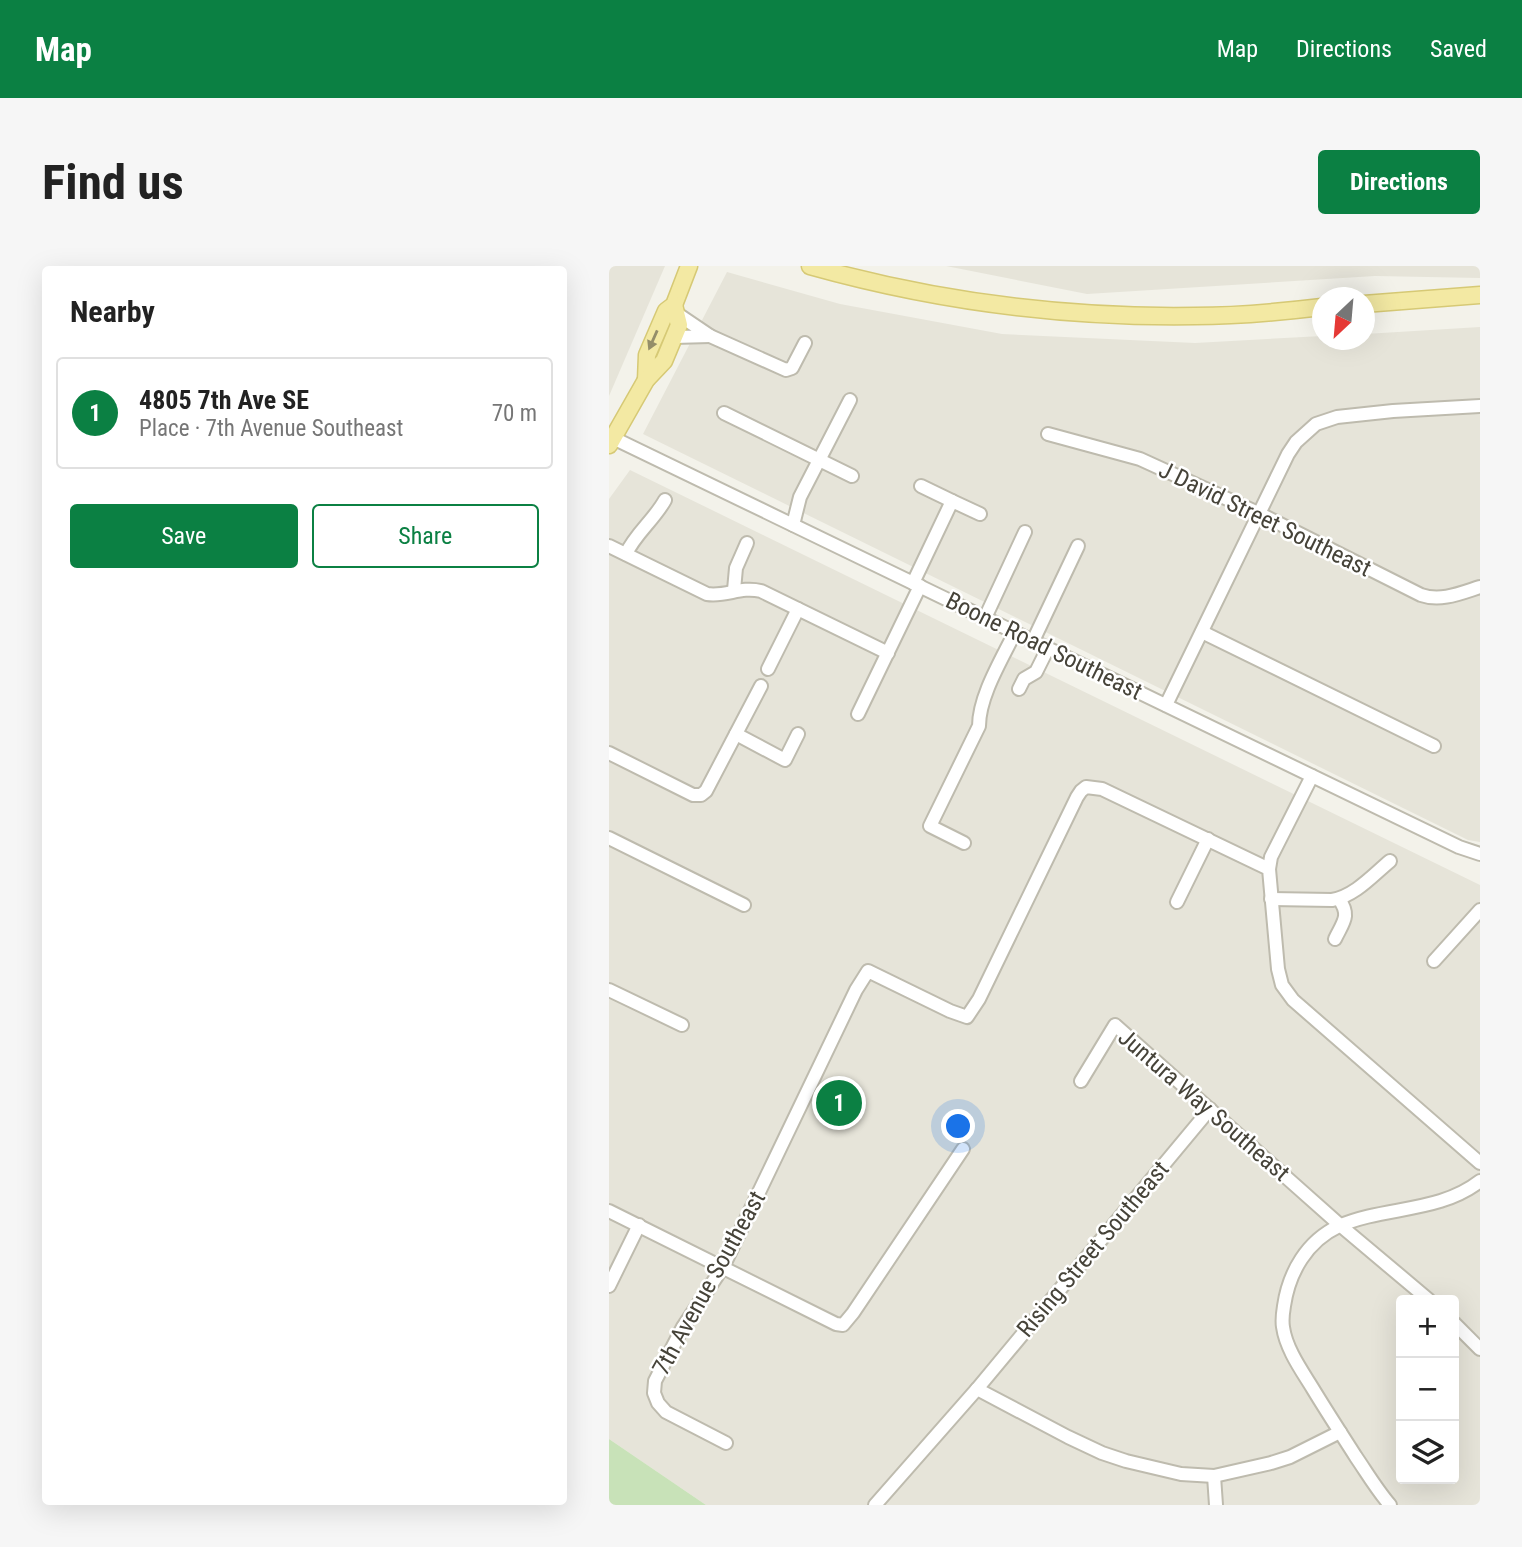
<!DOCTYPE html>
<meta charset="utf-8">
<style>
:root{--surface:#fff;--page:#f6f6f6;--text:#222;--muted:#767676;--line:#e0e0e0;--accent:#0b8043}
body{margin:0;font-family:"Roboto Condensed",sans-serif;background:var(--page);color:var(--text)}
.controls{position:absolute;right:21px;bottom:21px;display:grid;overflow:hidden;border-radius:7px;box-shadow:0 7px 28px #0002}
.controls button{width:63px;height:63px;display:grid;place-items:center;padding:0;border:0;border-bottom:2px solid var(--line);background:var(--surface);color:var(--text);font:35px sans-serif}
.compass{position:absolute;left:703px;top:21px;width:63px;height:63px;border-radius:50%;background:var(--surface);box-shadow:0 7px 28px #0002;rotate:206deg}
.you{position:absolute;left:350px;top:861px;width:24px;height:24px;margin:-18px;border:5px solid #fff;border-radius:50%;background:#1a73e8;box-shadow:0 0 0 10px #1a73e833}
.badge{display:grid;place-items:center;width:46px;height:46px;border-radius:50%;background:var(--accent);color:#fff;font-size:23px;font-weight:700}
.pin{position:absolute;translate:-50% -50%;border:4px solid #fff;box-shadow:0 2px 7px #0006}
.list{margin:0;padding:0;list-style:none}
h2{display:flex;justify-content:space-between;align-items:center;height:91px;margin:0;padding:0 28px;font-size:30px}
h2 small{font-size:23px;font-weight:400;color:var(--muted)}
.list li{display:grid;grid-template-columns:46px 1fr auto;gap:21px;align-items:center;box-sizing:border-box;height:112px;margin:0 14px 14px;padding:0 14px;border:2px solid var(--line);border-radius:7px}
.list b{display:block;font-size:26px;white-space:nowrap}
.list p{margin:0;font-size:23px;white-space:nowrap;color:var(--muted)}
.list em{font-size:23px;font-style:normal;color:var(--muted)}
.actions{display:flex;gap:14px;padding:21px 28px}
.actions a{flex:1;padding:16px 0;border:2px solid var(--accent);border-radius:7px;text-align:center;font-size:24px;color:var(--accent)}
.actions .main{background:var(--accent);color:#fff}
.icon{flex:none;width:38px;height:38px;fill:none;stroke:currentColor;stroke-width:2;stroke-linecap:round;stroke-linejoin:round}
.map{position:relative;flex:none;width:871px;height:1239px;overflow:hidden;border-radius:7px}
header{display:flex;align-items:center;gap:42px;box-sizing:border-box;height:98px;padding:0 35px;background:var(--accent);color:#fff}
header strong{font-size:33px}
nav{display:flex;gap:38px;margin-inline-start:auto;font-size:24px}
.intro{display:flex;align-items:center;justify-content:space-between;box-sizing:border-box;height:168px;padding:0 42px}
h1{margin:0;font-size:49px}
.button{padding:18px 32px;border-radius:7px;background:var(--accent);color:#fff;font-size:24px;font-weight:700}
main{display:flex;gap:42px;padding:0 42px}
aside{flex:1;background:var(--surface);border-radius:7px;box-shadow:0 7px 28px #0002}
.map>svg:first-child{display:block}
</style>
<header>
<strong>Map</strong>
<nav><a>Map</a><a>Directions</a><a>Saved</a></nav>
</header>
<div class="intro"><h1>Find us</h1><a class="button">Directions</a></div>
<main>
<aside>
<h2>Nearby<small></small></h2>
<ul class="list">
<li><span class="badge">1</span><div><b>4805 7th Ave SE</b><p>Place · 7th Avenue Southeast</p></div><em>70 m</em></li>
</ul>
<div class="actions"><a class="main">Save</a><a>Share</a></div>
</aside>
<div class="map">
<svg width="871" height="1239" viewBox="0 0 871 1239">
<rect width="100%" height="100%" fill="#f3f2ea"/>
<!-- residential -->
<g fill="#e6e4d9" fill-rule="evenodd">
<polygon points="0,0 56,0 0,130"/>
<polygon points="337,0 871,0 871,12 766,10 478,28"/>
<polygon points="118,6 231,38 393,68 586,77 713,70 713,74 755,74 756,68 871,61 871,576 859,574 34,168"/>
<path d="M21,204L871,619V1239H97L0,1173V233ZM792,1034H845V1213H792Z"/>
</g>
<!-- green -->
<polygon fill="#c8e2b8" points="0,1173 97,1239 0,1239"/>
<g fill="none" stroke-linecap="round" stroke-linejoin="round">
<defs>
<g id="minor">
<polyline points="101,70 177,104 183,102 196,77"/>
<polyline points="65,71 101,70 67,47"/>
<polyline points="115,147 243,210"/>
<path d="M439,168L531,193L649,247L812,329C832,336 852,327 871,321"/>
<polyline points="0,170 850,581 871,588"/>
<polyline points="343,235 371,248"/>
<polyline points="184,259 191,231 241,134"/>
<path d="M0,280L98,328C118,331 131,320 152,325L279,387"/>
<path d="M17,288C26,268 45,254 56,234"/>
<polyline points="304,317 343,235 312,220"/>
<polyline points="125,324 127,302 138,277"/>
<polyline points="376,352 416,266"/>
<polyline points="593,366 825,480"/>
<polyline points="424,375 469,280"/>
<polyline points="159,403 189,343"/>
<polyline points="410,423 415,413 427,406 439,382"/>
<polyline points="557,439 679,188 687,176 707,158 728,151 784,145 871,140"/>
<polyline points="249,448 311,320"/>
<polyline points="127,468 176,494 189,468"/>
<polyline points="0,487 84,529 92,529 97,525 152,420"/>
<polyline points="0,572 135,639"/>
<path d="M355,577L321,560L370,460C370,430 393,393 406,366"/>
<polyline points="660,603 662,591 703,510"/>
<path d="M662,633L723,634C746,630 764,609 781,595"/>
<polyline points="568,636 599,573"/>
<path d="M726,673C734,656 742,650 730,633"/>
<polyline points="825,695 871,644"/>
<polyline points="0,724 73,759"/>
<polyline points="472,815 506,759 732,960 820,1034"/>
<polyline points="0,945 227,1058 234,1059 244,1047 354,883"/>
<polyline points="0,1020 30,959"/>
<polyline points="845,1057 871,1083"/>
<polyline points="368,1123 459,1171 493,1187 517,1195 572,1208 605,1210 662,1197 681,1191 731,1166"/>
<polyline points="117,1177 57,1146 49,1137 45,1127 46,1115 74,1061 114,1001 247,724 259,705 341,745 358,751 370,733 468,531 472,525 477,521 493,523 660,603 669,703 673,719 684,734 871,897"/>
<polyline points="605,1210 607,1239"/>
<polyline points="266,1239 368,1123 601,843"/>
<path d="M781,1239C768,1224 758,1207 747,1191C733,1169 718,1146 704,1123C693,1105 677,1083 674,1061C673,1055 674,1046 675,1040C680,1006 698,975 730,960C776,940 830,947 871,915"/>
</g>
<g id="major">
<path d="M201,0C326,35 456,52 586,50C629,50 671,46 713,41"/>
<polyline points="755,38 871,29"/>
<polyline points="37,114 38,89 57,45 65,39 80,0"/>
<polyline points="0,179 37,114 55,95 70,59 65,39"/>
</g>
</defs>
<!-- minor casing -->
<use href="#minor" stroke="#bebbae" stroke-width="16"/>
<!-- major casing -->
<use href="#major" stroke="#d6c975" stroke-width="19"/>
<!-- minor -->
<use href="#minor" stroke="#fff" stroke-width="12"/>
<!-- major -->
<use href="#major" stroke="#f3e9a3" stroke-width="16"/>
</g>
<!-- one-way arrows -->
<defs><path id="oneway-solid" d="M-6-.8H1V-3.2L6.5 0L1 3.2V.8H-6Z" transform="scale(1.75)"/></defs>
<use fill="#948e69" href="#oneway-solid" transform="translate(44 74) rotate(114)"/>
<g text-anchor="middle" stroke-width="5" stroke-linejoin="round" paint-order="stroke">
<!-- street labels -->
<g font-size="24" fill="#464339" stroke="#fff">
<text transform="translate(656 253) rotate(26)" y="8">J David Street Southeast</text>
<text transform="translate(435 380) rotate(26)" y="8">Boone Road Southeast</text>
<text transform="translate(595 839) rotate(41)" y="8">Juntura Way Southeast</text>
<text transform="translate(484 983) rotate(-50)" y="8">Rising Street Southeast</text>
<text transform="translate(100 1017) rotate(-61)" y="8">7th Avenue Southeast</text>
</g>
</g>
</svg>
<div class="controls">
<button>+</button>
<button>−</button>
<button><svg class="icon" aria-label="layers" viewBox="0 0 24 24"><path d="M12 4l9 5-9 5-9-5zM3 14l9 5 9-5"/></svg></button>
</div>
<svg class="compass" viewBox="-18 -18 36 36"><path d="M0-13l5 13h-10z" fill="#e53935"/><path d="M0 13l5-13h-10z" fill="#767676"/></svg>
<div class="you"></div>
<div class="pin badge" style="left:230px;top:837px">1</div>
</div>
</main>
